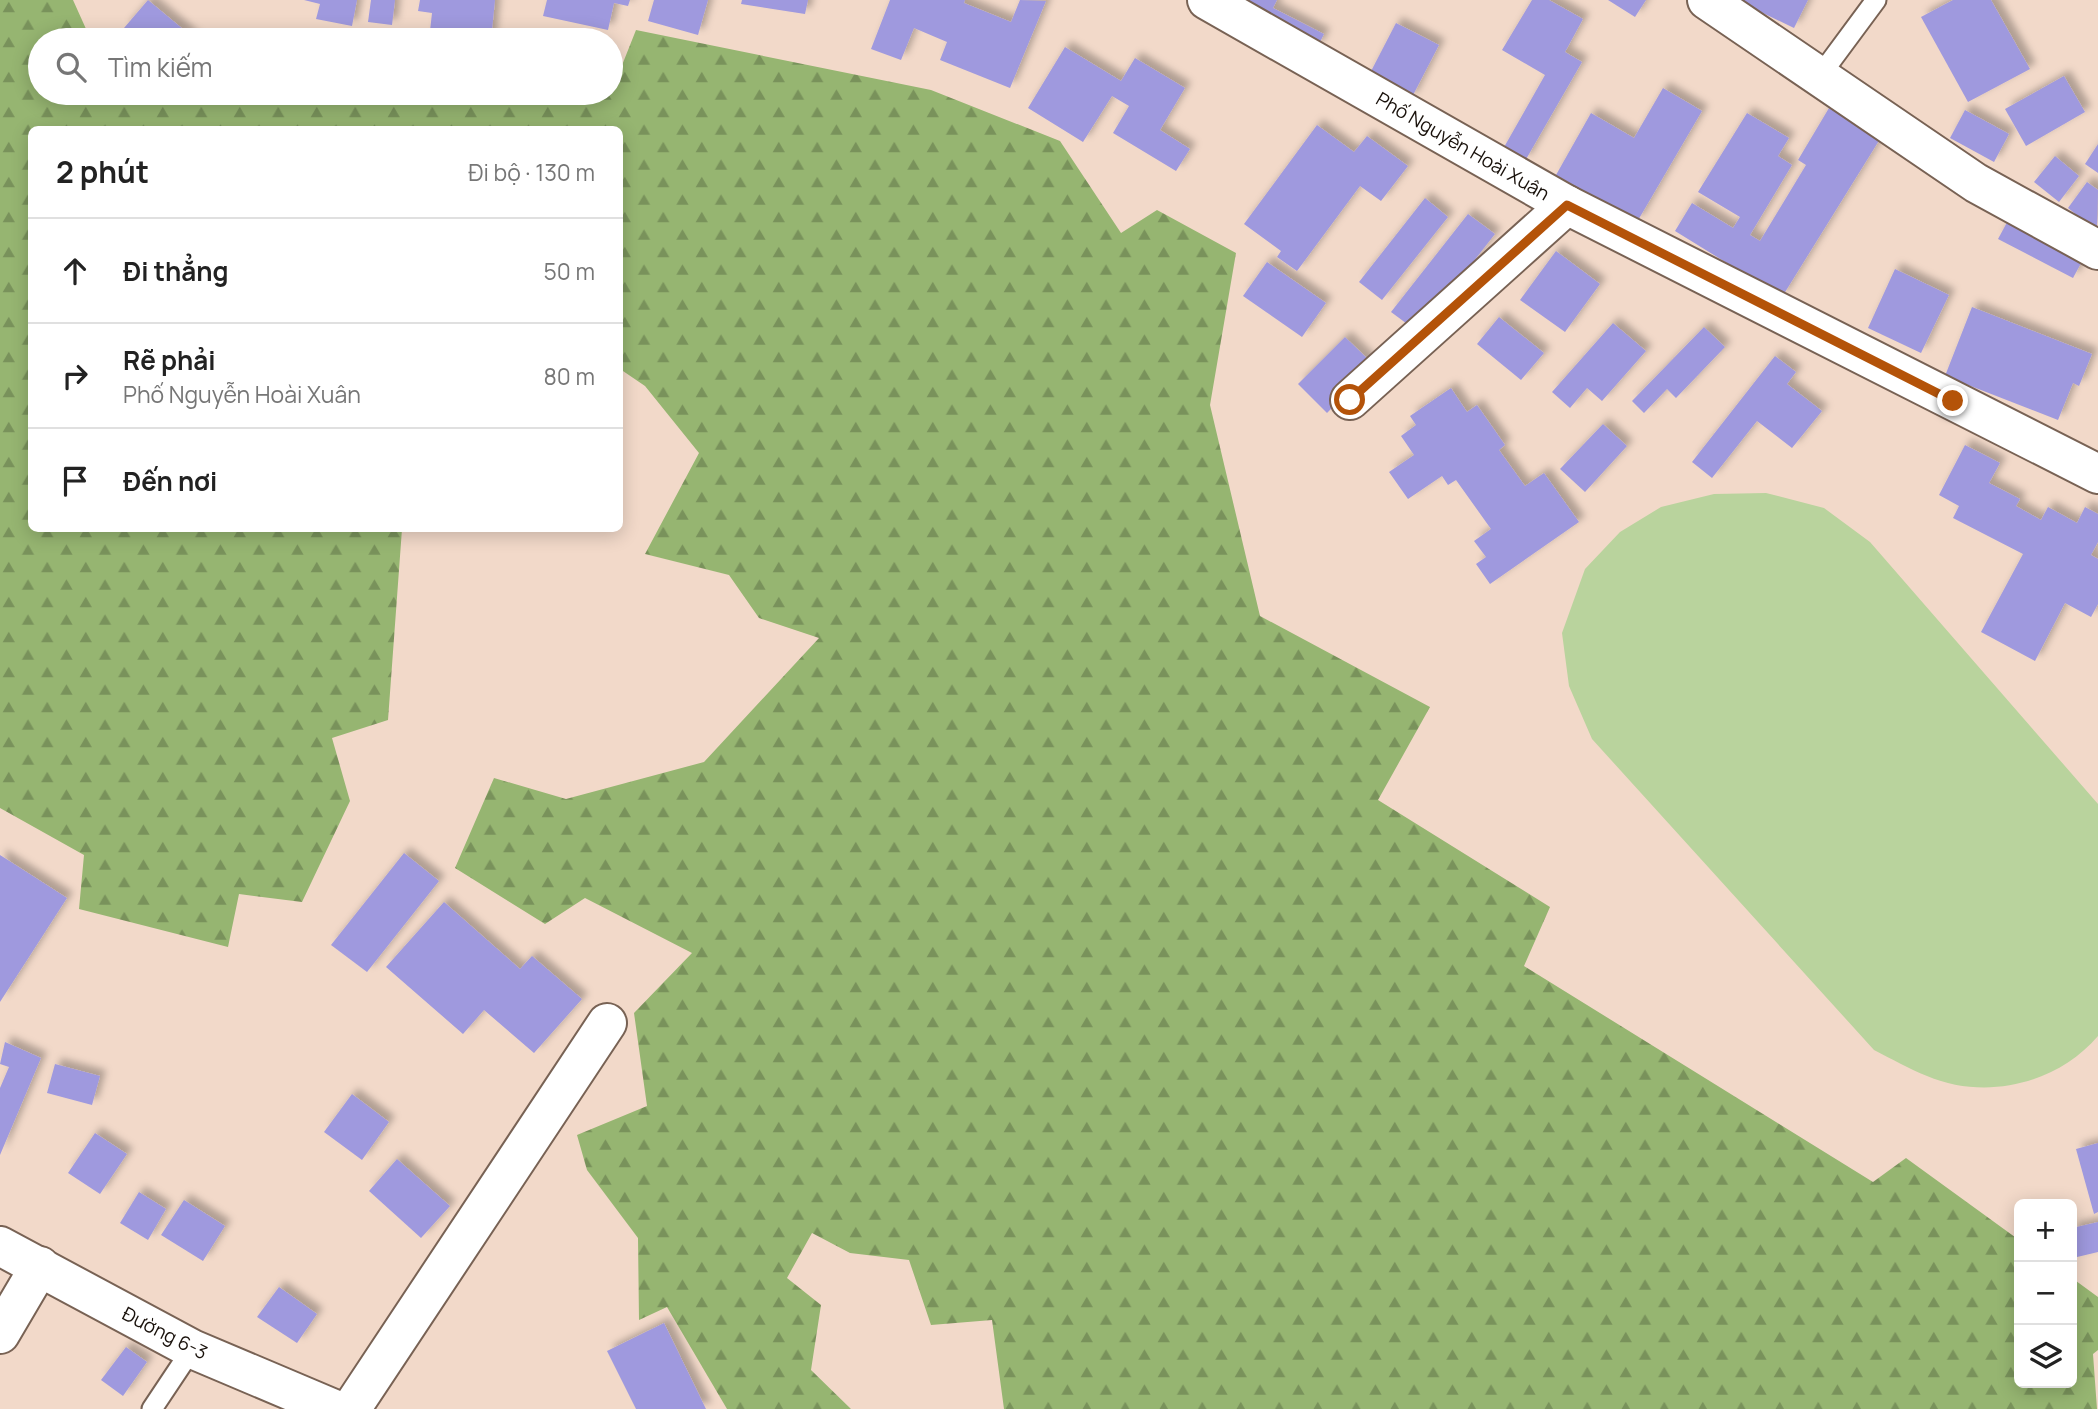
<!DOCTYPE html>
<html lang="vi">
<meta charset="utf-8">
<style>
:root{--surface:#fff;--page:#f6f6f6;--text:#222;--muted:#767676;--line:#e0e0e0}
body{margin:0;font-family:Manrope,sans-serif;background:var(--page);color:var(--text)}
.controls{position:absolute;right:21px;bottom:21px;display:grid;overflow:hidden;border-radius:10px;box-shadow:0 4px 18px #0003}
.controls button{width:63px;height:63px;display:grid;place-items:center;padding:0;border:0;border-bottom:2px solid var(--line);background:var(--surface);color:var(--text);font:35px sans-serif}
.stop{position:absolute;width:21px;height:21px;margin:-16px;border:5px solid #b45309;border-radius:50%;background:#fff}
.stop.end{background:#b45309;border-color:#fff;box-shadow:0 2px 7px #0008}
.list{margin:0;padding:0;list-style:none}
h2{display:flex;justify-content:space-between;align-items:center;height:91px;margin:0;padding:0 28px;font-size:30px}
h2 small{font-size:23px;font-weight:400;color:var(--muted)}
.list li{display:grid;grid-template-columns:46px 1fr auto;gap:21px;align-items:center;box-sizing:border-box;height:105px;padding:0 28px;border-top:2px solid var(--line)}
.list b{display:block;font-size:26px;white-space:nowrap}
.list p{margin:0;font-size:23px;white-space:nowrap;color:var(--muted)}
.list em{font-size:23px;font-style:normal;color:var(--muted)}
.icon{flex:none;width:38px;height:38px;fill:none;stroke:currentColor;stroke-width:2;stroke-linecap:round;stroke-linejoin:round}
.map{position:relative;flex:none;width:2098px;height:1409px;overflow:hidden}
.search{position:absolute;background:var(--surface);box-shadow:0 4px 18px #0003;left:28px;top:28px;width:595px;height:77px;display:flex;align-items:center;gap:18px;box-sizing:border-box;padding:0 24px;border-radius:38px;color:var(--muted);font-size:26px}
.panel{position:absolute;background:var(--surface);box-shadow:0 4px 18px #0003;left:28px;top:126px;width:595px;height:406px;border-radius:10px}
.map>svg:first-child{display:block}
</style>
<div class="map">
<svg width="2098" height="1409" viewBox="0 0 2098 1409">
<defs>
<pattern id="forest-firs" width="22" height="20" patternUnits="userSpaceOnUse" patternTransform="scale(1.75)"><rect width="22" height="20" fill="#96b571"/><path d="M5 1l3.5 6h-7zM16 11l3.5 6h-7z" fill="#79925b"/></pattern>
<filter id="shadow"><feDropShadow dx="6" dy="-6" stdDeviation="3.5" flood-color="#0004"/></filter>
</defs>
<rect width="100%" height="100%" fill="#f2d9c9"/>
<!-- grass -->
<path fill="#b9d39d" d="M1766,493L1824,508L1870,542L2098,804V1036C2057,1084 1986,1101 1927,1076C1909,1069 1892,1059 1874,1050L1592,739L1569,686L1562,633L1585,569L1620,532L1661,507L1714,494Z"/>
<!-- forest -->
<g fill="url(#forest-firs)">
<polygon points="0,0 73,0 91,40 40,40 40,93 145,93 194,104 197,93 321,93 386,105 389,93 611,93 636,30 931,90 1060,141 1121,233 1157,210 1236,253 1210,405 1260,616 1430,707 1378,800 1550,907 1524,966 1873,1182 1906,1158 2019,1240 2019,1383 2072,1383 2072,1278 2098,1297 2098,1350 2093,1354 2097,1409 1004,1409 992,1320 931,1325 909,1260 850,1253 812,1233 787,1278 821,1305 811,1370 851,1409 727,1409 667,1307 639,1320 638,1238 587,1170 577,1135 647,1106 634,1013 692,953 585,898 545,924 455,868 494,778 566,799 704,762 819,638 759,618 729,575 645,554 699,453 645,386 620,369 620,130 32,130 32,528 402,529 388,720 332,738 350,801 302,902 239,894 228,947 79,909 84,855 0,808"/>
<polygon points="212,34 308,36 308,40 210,40"/>
</g>
<!-- building -->
<g fill="#9f99de" filter="url(#shadow)">
<polygon points="148,0 196,40 138,40 124,28"/>
<polygon points="304,0 357,0 352,26 316,19 320,4"/>
<polygon points="371,0 395,0 392,25 368,22"/>
<polygon points="420,0 495,0 491,40 429,40 432,13 418,11"/>
<polygon points="547,0 630,0 628,6 614,3 608,30 543,16"/>
<polygon points="654,0 708,0 698,35 648,21"/>
<polygon points="742,0 808,0 805,14 741,4"/>
<polygon points="890,0 965,0 964,3 1011,22 1020,0 1046,1 1010,88 940,60 947,42 914,28 901,60 871,49"/>
<polygon points="1220,0 1277,0 1273,8 1324,34 1317,48"/>
<polygon points="1532,0 1549,0 1583,19 1565,52 1582,62 1525,161 1503,149 1545,75 1502,50"/>
<polygon points="1608,0 1646,0 1635,17"/>
<polygon points="1736,0 1808,0 1794,28"/>
<polygon points="1953,0 1991,0 2030,69 1968,102 1921,17"/>
<polygon points="1396,23 1439,45 1411,99 1368,77"/>
<polygon points="1065,47 1121,81 1135,58 1185,88 1160,130 1190,149 1176,171 1113,133 1129,106 1112,96 1083,142 1028,108"/>
<polygon points="2064,76 2085,112 2026,146 2005,109"/>
<polygon points="1663,88 1702,111 1637,222 1556,175 1591,113 1634,138"/>
<polygon points="1829,108 1880,139 1782,297 1675,231 1692,203 1733,228 1740,217 1698,192 1747,113 1789,138 1778,156 1792,165 1750,235 1760,241 1806,165 1798,160"/>
<polygon points="1965,110 2009,134 1994,162 1950,138"/>
<polygon points="1317,125 1354,152 1367,136 1408,166 1381,201 1360,186 1297,271 1277,257 1281,251 1244,224"/>
<polygon points="2098,144 2098,173 2085,164"/>
<polygon points="2055,156 2079,176 2059,202 2034,182"/>
<polygon points="2087,182 2098,190 2097,231 2068,208"/>
<polygon points="1425,198 1448,217 1382,300 1359,282"/>
<polygon points="1468,214 1495,234 1418,332 1391,312"/>
<polygon points="2011,215 2086,254 2073,278 1998,239"/>
<polygon points="1556,251 1600,284 1565,332 1520,300"/>
<polygon points="1267,262 1326,303 1302,337 1243,296"/>
<polygon points="1895,269 1949,295 1921,353 1868,328"/>
<polygon points="1972,307 2092,354 2079,386 2073,383 2058,420 1945,376"/>
<polygon points="1499,317 1544,353 1521,380 1477,344"/>
<polygon points="1613,323 1646,351 1602,401 1587,388 1570,408 1552,392"/>
<polygon points="1704,327 1725,347 1676,398 1667,389 1644,413 1632,401"/>
<polygon points="1345,337 1374,365 1327,413 1298,384"/>
<polygon points="1775,356 1796,372 1787,384 1822,411 1792,448 1757,421 1712,478 1692,462"/>
<polygon points="1451,388 1467,412 1477,405 1505,445 1499,450 1525,486 1544,473 1579,522 1490,584 1476,564 1486,557 1474,541 1491,529 1456,480 1448,485 1442,476 1408,499 1389,472 1414,455 1401,436 1416,425 1410,416"/>
<polygon points="1603,424 1627,446 1585,492 1560,469"/>
<polygon points="1965,445 2000,463 1989,483 2020,499 2016,506 2041,520 2048,507 2077,523 2085,507 2098,514 2098,542 2091,555 2098,559 2098,604 2091,617 2065,603 2035,661 1981,632 2023,554 1953,518 1959,506 1939,495"/>
<polygon points="404,853 439,881 367,972 331,945"/>
<polygon points="0,855 67,898 0,1002"/>
<polygon points="444,902 520,969 532,956 582,999 534,1053 484,1010 463,1034 386,967"/>
<polygon points="5,1042 41,1058 0,1155 0,1088 9,1067 0,1064"/>
<polygon points="55,1064 100,1076 92,1105 47,1093"/>
<polygon points="352,1094 389,1122 362,1160 324,1132"/>
<polygon points="95,1133 127,1154 100,1194 68,1173"/>
<polygon points="2098,1143 2098,1212 2094,1214 2076,1149"/>
<polygon points="397,1159 450,1206 421,1238 369,1191"/>
<polygon points="139,1192 166,1209 148,1240 120,1223"/>
<polygon points="184,1200 225,1226 203,1261 161,1235"/>
<polygon points="2098,1222 2098,1252 2073,1258 2072,1228"/>
<polygon points="279,1287 317,1314 297,1343 257,1317"/>
<polygon points="664,1323 706,1409 636,1409 607,1351"/>
<polygon points="126,1347 147,1362 123,1396 101,1380"/>
</g>
<g fill="none" stroke-linecap="round" stroke-linejoin="round">
<defs>
<g id="service">
<polyline points="1819,77 1876,0"/>
<polyline points="152,1409 192,1349"/>
</g>
<g id="minor">
<polyline points="1207,0 1567,205 2098,474"/>
<polyline points="1707,0 1976,183 2098,250"/>
<polyline points="1350,400 1567,205"/>
<polyline points="0,1334 40,1266"/>
<polyline points="351,1409 607,1023"/>
</g>
<polyline id="tertiary" points="0,1246 192,1349 334,1409"/>
</defs>
<!-- service casing -->
<use href="#service" stroke="#786254" stroke-width="23"/>
<!-- minor casing -->
<use href="#minor" stroke="#786254" stroke-width="42"/>
<!-- tertiary casing -->
<use href="#tertiary" stroke="#786254" stroke-width="42"/>
<!-- service -->
<use href="#service" stroke="#fff" stroke-width="19"/>
<!-- minor -->
<use href="#minor" stroke="#fff" stroke-width="38"/>
<!-- tertiary -->
<use href="#tertiary" stroke="#fff" stroke-width="38"/>
</g>
<g fill="none" stroke-linecap="round" stroke-linejoin="round">
<!-- route -->
<polyline stroke="#b45309" stroke-width="9" points="1350,400 1567,205 1953,401"/>
</g>
<g text-anchor="middle" stroke-width="7" stroke-linejoin="round" paint-order="stroke">
<!-- street labels -->
<g font-size="19" fill="#18100a" stroke="#fff">
<text transform="translate(1463 146) rotate(30)" y="7">Phố Nguyễn Hoài Xuân</text>
<text transform="translate(165 1333) rotate(27)" y="7">Đường 6-3</text>
</g>
</g>
</svg>
<div class="controls">
<button>+</button>
<button>−</button>
<button><svg class="icon" aria-label="layers" viewBox="0 0 24 24"><path d="M12 4l9 5-9 5-9-5zM3 14l9 5 9-5"/></svg></button>
</div>
<div class="stop" style="left:1350px;top:400px"></div>
<div class="stop end" style="left:1953px;top:401px"></div>
<div class="search"><svg class="icon" aria-label="search" viewBox="0 0 24 24"><circle cx="10" cy="10" r="6"/><path d="M15 15l6 6"/></svg>Tìm kiếm</div>
<section class="panel">
<h2>2 phút<small>Đi bộ · 130 m</small></h2>
<ul class="list">
<li><svg class="icon" aria-label="ahead" viewBox="0 0 24 24"><path d="M12 20V5M6 11l6-6 6 6"/></svg><div><b>Đi thẳng</b></div><em>50 m</em></li>
<li><svg class="icon" aria-label="right" viewBox="0 0 24 24"><path d="M7 20v-9h11M14 6l5 5-5 5"/></svg><div><b>Rẽ phải</b><p>Phố Nguyễn Hoài Xuân</p></div><em>80 m</em></li>
<li><svg class="icon" aria-label="arrive" viewBox="0 0 24 24"><path d="M6 21V4h12l-3 4 3 4H6"/></svg><div><b>Đến nơi</b></div></li>
</ul>
</section>
</div>
